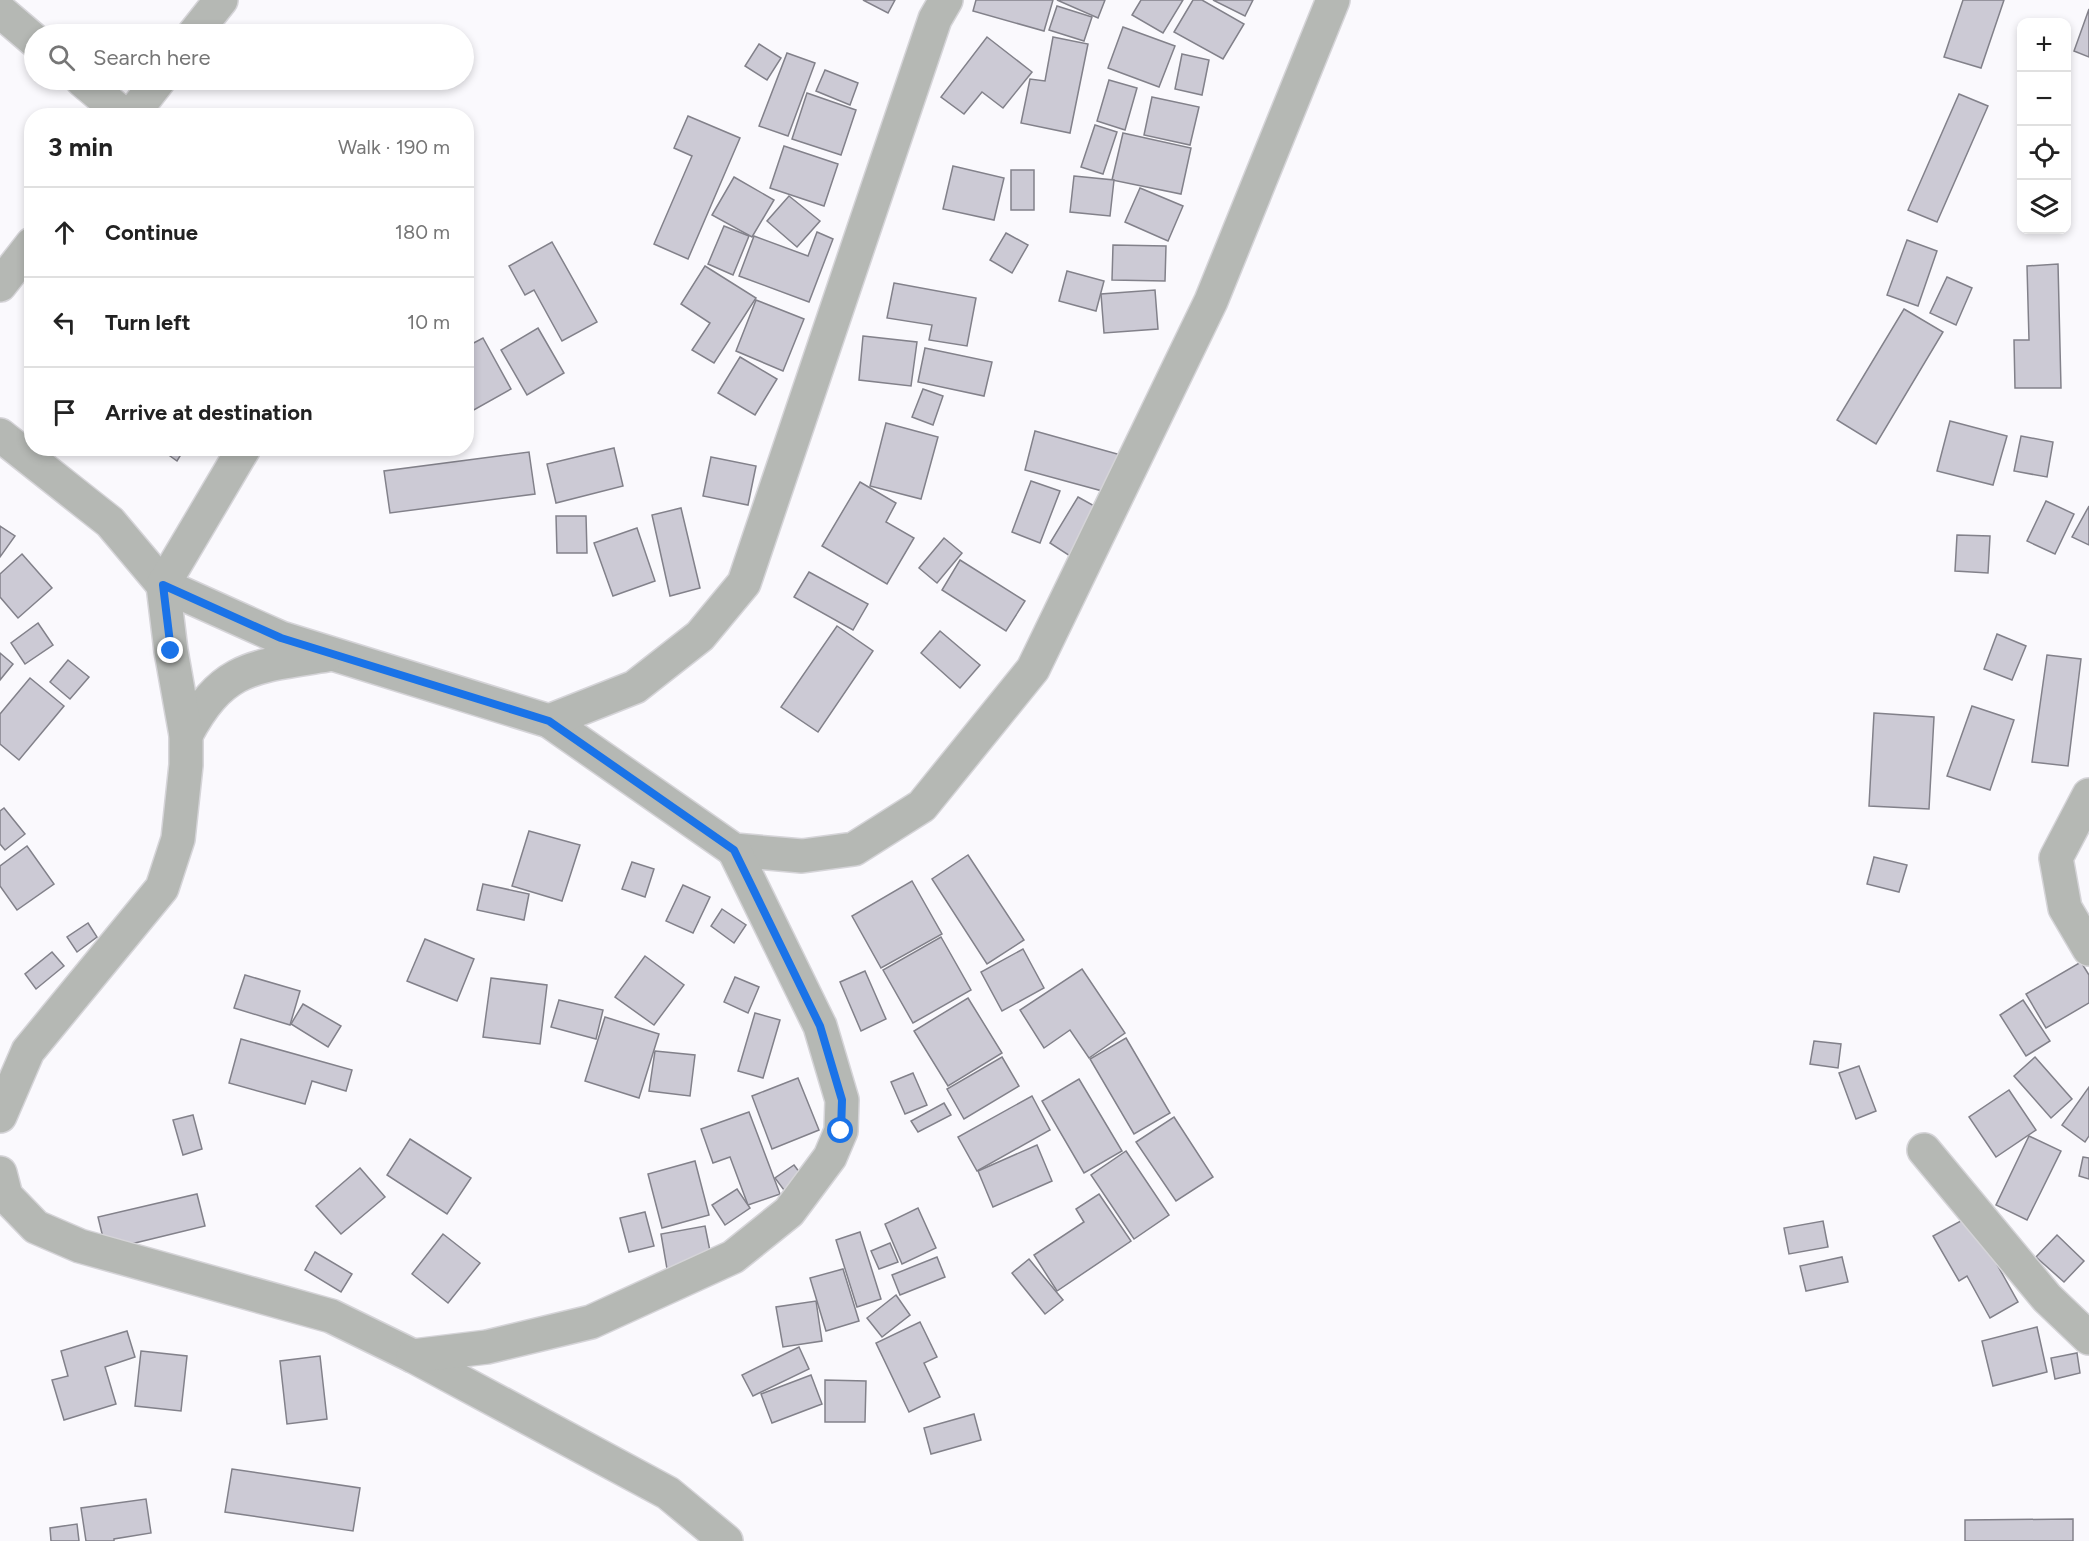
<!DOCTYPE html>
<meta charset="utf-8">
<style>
:root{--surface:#fff;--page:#f2f2f2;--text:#222;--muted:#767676;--line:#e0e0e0}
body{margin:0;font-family:Figtree,sans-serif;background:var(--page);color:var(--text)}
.controls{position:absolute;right:18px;top:18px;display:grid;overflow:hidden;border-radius:12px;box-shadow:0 3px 9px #0003}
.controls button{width:54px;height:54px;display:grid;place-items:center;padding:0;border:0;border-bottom:2px solid var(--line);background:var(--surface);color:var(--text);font:30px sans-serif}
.stop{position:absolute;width:18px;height:18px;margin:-14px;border:4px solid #1a73e8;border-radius:50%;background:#fff}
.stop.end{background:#1a73e8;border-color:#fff;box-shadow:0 2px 6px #0008}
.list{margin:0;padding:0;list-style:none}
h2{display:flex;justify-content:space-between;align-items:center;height:78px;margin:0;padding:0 24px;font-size:26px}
h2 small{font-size:20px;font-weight:400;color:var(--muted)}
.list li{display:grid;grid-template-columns:39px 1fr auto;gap:18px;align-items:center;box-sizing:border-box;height:90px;padding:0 24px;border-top:2px solid var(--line)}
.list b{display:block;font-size:22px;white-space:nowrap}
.list em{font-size:20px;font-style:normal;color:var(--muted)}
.icon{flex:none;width:33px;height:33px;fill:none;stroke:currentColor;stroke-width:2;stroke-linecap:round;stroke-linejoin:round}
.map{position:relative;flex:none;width:2089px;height:1541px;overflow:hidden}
.search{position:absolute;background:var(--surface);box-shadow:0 3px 9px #0003;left:24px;top:24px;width:450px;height:66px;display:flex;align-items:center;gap:15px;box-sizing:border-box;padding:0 21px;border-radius:33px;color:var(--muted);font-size:22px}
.panel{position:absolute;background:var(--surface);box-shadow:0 3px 9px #0003;left:24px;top:108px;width:450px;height:348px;border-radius:24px}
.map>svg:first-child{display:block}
</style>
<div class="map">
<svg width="2089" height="1541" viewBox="0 0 2089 1541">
<rect width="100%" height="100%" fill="#faf9fd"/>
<!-- building -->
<g fill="#cccad5" stroke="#82818a" stroke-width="1.5">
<polygon points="863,0 895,0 888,13"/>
<polygon points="976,0 1053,0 1044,31 973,11"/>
<polygon points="1057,0 1105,0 1098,18"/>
<polygon points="1141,0 1183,0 1163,33 1132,15"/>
<polygon points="1193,0 1202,0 1244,24 1223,59 1174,32"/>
<polygon points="1213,0 1253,0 1245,16"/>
<polygon points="1963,0 2004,0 1981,68 1944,57"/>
<polygon points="1057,6 1092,17 1084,41 1049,30"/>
<polygon points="2089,9 2089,57 2074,51"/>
<polygon points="1123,27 1175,46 1159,87 1108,68"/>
<polygon points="987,37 1032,72 1003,108 982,92 964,114 941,97"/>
<polygon points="1053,37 1088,44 1070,133 1021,123 1030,79 1045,81"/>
<polygon points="759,44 781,58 767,80 745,66"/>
<polygon points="787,53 815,63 788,136 759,126"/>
<polygon points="1182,54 1209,60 1202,95 1175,89"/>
<polygon points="825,70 858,83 850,105 816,91"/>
<polygon points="1109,80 1137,88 1125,130 1097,121"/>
<polygon points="807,93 856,110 841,155 792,139"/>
<polygon points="1959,94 1988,106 1937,222 1908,210"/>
<polygon points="1152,97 1199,107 1190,145 1144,135"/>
<polygon points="688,116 740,138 688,259 654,244 692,156 674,148"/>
<polygon points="1095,125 1117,132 1103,174 1081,167"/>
<polygon points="1123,133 1191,148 1181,194 1112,180"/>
<polygon points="784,146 838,164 824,206 770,188"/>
<polygon points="953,166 1004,178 994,220 943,209"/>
<rect x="1011" y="170" width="23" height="40"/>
<polygon points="1074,176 1114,180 1110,216 1070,212"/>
<polygon points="734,177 774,200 752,237 712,215"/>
<polygon points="1140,188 1183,206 1168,241 1125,222"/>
<polygon points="789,196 820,221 797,247 767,221"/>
<polygon points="724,226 749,236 733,275 708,264"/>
<polygon points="817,232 833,239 809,302 739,276 754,236 808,256"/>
<polygon points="1006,233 1028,245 1012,273 990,260"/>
<polygon points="1907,240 1937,251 1918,306 1887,295"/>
<polygon points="552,242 597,322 562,341 534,290 525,295 509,266"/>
<polygon points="1113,245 1166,246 1165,281 1112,280"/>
<polygon points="2058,264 2061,388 2015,388 2014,340 2029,340 2027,266"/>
<polygon points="705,266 756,298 714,363 692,350 710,323 681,304"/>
<polygon points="1067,271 1104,281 1096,311 1059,301"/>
<polygon points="1947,277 1972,288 1956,325 1930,313"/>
<polygon points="894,283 976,298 967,346 929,340 932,325 887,318"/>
<polygon points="1155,290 1158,329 1104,333 1101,294"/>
<polygon points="756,300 804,319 783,371 736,351"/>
<polygon points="1904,309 1943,332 1876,444 1837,420"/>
<polygon points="538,328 564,373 527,395 501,350"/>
<polygon points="863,336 917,342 911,386 859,380"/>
<polygon points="483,338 511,389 472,411 466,401 466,347"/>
<polygon points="925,348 992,362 984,396 918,382"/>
<polygon points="740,357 777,379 755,415 718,393"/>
<polygon points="923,389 943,396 933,425 912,417"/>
<polygon points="1950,421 2007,436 1993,485 1937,471"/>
<polygon points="886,423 938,437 921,499 870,486"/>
<polygon points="1035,431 1128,457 1117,495 1025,470"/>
<polygon points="2021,436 2053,442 2047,477 2014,471"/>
<polygon points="159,448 185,448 177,461"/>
<polygon points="614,448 623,486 556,503 547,464"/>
<polygon points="529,452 535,494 390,513 384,471"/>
<polygon points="711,457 756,466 748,505 703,496"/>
<polygon points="1031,481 1060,491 1040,543 1012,532"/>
<polygon points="860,482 896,503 886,522 914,538 887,584 822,546"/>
<polygon points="1078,497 1098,508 1070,556 1050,543"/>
<polygon points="2046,501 2074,514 2055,554 2027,541"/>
<polygon points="2089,506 2089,545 2072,537"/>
<polygon points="681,508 700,588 670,596 652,515"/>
<polygon points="556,516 586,516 587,553 557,553"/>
<polygon points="0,526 15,536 0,557"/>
<polygon points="637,528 655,581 613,596 594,543"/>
<polygon points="1957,535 1990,536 1988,573 1955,571"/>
<polygon points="944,538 962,553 937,583 919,568"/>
<polygon points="22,554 52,588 18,618 0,597 0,574"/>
<polygon points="960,560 1025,601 1006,631 942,590"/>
<polygon points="809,572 868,604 853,630 794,597"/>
<polygon points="38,623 53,645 25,664 11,643"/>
<polygon points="837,626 873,651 818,732 781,707"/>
<polygon points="940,631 980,665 960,688 921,653"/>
<polygon points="1997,634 2026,646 2012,680 1984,669"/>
<polygon points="0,653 13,664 0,680"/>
<polygon points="2047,655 2081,659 2068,766 2032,762"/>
<polygon points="68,660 89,677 70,699 50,682"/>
<polygon points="30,678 64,706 19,760 0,744 0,714"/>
<polygon points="1972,706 2014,720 1990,790 1947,776"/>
<polygon points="1874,713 1934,717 1929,809 1869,806"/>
<polygon points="4,808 25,834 5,850 0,844 0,811"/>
<polygon points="529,831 580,845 562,901 512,886"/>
<polygon points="27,846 54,884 17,910 0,886 0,866"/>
<polygon points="968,855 1024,940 987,964 932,879"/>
<polygon points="1874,857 1907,865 1899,892 1867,884"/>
<polygon points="632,862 654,869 645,897 622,889"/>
<polygon points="912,881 942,934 881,968 852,916"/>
<polygon points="483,884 529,894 524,920 477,910"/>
<polygon points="683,885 710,897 693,933 666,921"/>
<polygon points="722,909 746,925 734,943 711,926"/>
<polygon points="88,923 97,937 77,952 67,937"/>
<polygon points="941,937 971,990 913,1023 883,970"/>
<polygon points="425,939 474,959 457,1001 407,981"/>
<polygon points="1023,949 1044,988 1002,1011 981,972"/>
<polygon points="52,952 64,966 36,989 25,974"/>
<polygon points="645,956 684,985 654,1025 615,997"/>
<polygon points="2081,962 2089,975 2089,1003 2046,1028 2026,994"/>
<polygon points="1082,969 1125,1033 1089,1058 1070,1030 1044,1048 1020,1010"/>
<polygon points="865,971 886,1019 861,1031 840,982"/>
<polygon points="245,975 300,991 290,1025 234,1008"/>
<polygon points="735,977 759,987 748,1013 724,1002"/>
<polygon points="491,978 547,985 540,1044 483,1037"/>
<polygon points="968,998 1002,1053 948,1086 914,1031"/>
<polygon points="559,1000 603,1010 596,1039 551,1027"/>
<polygon points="2023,1000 2050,1041 2026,1056 2000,1015"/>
<polygon points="303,1004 341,1026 328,1047 291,1024"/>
<polygon points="755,1013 780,1020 763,1078 738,1071"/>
<polygon points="605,1017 659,1034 639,1098 585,1081"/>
<polygon points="1126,1038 1170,1113 1134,1134 1090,1059"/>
<polygon points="241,1039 352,1070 346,1091 312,1081 305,1104 229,1083"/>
<polygon points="1814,1041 1841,1044 1838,1068 1810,1064"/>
<polygon points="655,1051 695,1055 690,1096 649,1091"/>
<polygon points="1002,1057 1019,1086 964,1119 947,1089"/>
<polygon points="2035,1057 2072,1099 2051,1118 2014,1076"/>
<polygon points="1859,1066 1876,1111 1856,1119 1839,1073"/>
<polygon points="913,1073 927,1105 905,1114 891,1082"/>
<polygon points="798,1078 819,1130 772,1149 752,1096"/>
<polygon points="1079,1079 1122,1151 1084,1173 1042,1101"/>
<polygon points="2089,1087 2089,1136 2085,1142 2062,1125"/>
<polygon points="2009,1090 2036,1130 1996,1157 1969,1117"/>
<polygon points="1032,1096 1050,1130 977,1171 958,1137"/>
<polygon points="944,1103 951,1115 918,1132 911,1121"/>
<polygon points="749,1112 780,1194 748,1205 730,1157 713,1163 701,1129"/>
<polygon points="193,1115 202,1149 183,1155 173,1120"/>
<polygon points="1174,1117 1213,1177 1176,1201 1136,1142"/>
<polygon points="2029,1136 2061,1151 2027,1220 1996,1205"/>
<polygon points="410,1139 471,1178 447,1214 387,1175"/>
<polygon points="1037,1145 1052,1181 993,1207 978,1171"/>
<polygon points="1126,1151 1169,1215 1134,1239 1091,1175"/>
<polygon points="2083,1157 2089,1158 2089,1179 2079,1176"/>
<polygon points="695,1161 709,1215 662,1228 648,1174"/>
<polygon points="794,1165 806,1181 787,1194 775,1178"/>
<polygon points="360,1168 385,1197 341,1234 316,1206"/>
<polygon points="737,1189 750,1208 725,1225 712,1205"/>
<polygon points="197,1194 205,1226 106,1250 98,1217"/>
<polygon points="1099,1194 1131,1241 1057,1291 1034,1255 1084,1222 1076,1209"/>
<polygon points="918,1208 936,1248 902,1264 885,1224"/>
<polygon points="645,1212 654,1246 629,1252 620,1218"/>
<polygon points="1970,1216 2018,1302 1990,1318 1967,1276 1959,1281 1933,1236"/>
<polygon points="1823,1221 1828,1247 1789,1254 1784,1228"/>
<polygon points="705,1226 712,1261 667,1269 661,1234"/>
<polygon points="860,1232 881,1299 857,1307 836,1240"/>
<polygon points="443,1234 480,1263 448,1303 412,1274"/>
<polygon points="2057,1235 2084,1261 2064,1282 2036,1257"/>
<polygon points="890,1243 898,1262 879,1269 871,1251"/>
<polygon points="315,1252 352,1274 341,1292 305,1270"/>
<polygon points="937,1257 945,1277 900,1295 892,1275"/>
<polygon points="1842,1257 1848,1282 1806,1291 1800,1266"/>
<polygon points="1029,1259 1063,1300 1045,1314 1012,1273"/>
<polygon points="843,1269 859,1321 826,1331 810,1278"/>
<polygon points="896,1295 910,1315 882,1337 867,1318"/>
<polygon points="816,1301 822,1341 783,1347 776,1307"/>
<polygon points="920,1322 937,1357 924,1363 940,1397 909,1412 876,1343"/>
<polygon points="2037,1327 2047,1372 1993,1386 1982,1341"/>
<polygon points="127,1331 135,1357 105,1367 116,1404 64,1420 52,1380 68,1376 61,1351"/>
<polygon points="799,1347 809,1369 753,1396 742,1375"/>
<polygon points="141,1351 187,1356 181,1411 135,1406"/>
<polygon points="2077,1353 2080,1373 2055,1379 2051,1358"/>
<polygon points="320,1356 327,1419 287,1424 280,1361"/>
<polygon points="811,1375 822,1404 772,1423 761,1394"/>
<polygon points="825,1380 866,1381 865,1422 825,1422"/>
<polygon points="974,1414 981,1440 931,1454 924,1428"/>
<polygon points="232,1469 360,1488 353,1531 225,1512"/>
<polygon points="146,1499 151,1533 114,1539 114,1541 86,1541 81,1508"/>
<polygon points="2073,1519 2073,1541 1965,1541 1965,1520"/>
<polygon points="77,1524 79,1541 51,1541 50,1528"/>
</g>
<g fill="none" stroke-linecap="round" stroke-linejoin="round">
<defs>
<g id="minor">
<polyline points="0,11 34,40"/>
<polyline points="194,34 221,0"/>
<polyline points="82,80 125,116"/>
<polyline points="131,116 159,80"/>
<polyline points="0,285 32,244"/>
<polyline points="0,435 110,522 163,585 281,638 549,721 734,850 802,856 854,849 922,806 1033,669 1211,301 1333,0"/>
<polyline points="549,721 635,687 700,636 744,583 935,19 946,0"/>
<path d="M186,735C223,665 254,667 327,655"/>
<polyline points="2089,795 2056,858 2065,908 2089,949"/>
<polyline points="0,1116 28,1051 162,888 178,839 186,765 186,735 171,651 163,585 244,448"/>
<polyline points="1924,1150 2047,1298 2089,1338"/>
<polyline points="0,1173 6,1196 36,1227 80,1246 331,1316 413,1356 668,1493 726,1541"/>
<polyline points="413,1356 487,1347 591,1322 733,1257 789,1212 830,1157 841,1131 842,1100 820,1026 734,850"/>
</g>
</defs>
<!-- minor casing -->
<use href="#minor" stroke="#d5d4d8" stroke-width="36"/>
<!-- minor -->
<use href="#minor" stroke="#b5b8b4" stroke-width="33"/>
</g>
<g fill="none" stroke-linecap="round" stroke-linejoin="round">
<!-- route -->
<polyline stroke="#1a73e8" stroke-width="8" points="171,651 163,585 281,638 549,721 734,850 820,1026 842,1100 841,1131"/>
</g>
</svg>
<div class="controls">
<button>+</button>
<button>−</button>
<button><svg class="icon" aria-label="locate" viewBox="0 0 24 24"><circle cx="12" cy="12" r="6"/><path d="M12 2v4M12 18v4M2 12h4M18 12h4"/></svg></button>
<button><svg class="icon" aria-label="layers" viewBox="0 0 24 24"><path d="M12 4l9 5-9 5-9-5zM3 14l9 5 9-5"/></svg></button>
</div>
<div class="stop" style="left:841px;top:1131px"></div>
<div class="stop end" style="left:171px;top:651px"></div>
<div class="search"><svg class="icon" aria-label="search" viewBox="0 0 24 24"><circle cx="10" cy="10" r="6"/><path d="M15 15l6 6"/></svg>Search here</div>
<section class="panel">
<h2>3 min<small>Walk · 190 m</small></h2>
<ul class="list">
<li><svg class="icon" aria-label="ahead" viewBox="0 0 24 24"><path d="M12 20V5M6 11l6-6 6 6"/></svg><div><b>Continue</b></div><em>180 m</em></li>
<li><svg class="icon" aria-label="left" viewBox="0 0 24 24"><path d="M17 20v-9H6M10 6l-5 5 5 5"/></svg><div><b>Turn left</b></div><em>10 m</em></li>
<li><svg class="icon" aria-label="arrive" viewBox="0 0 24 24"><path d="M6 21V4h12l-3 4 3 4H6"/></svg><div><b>Arrive at destination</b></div></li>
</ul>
</section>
</div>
